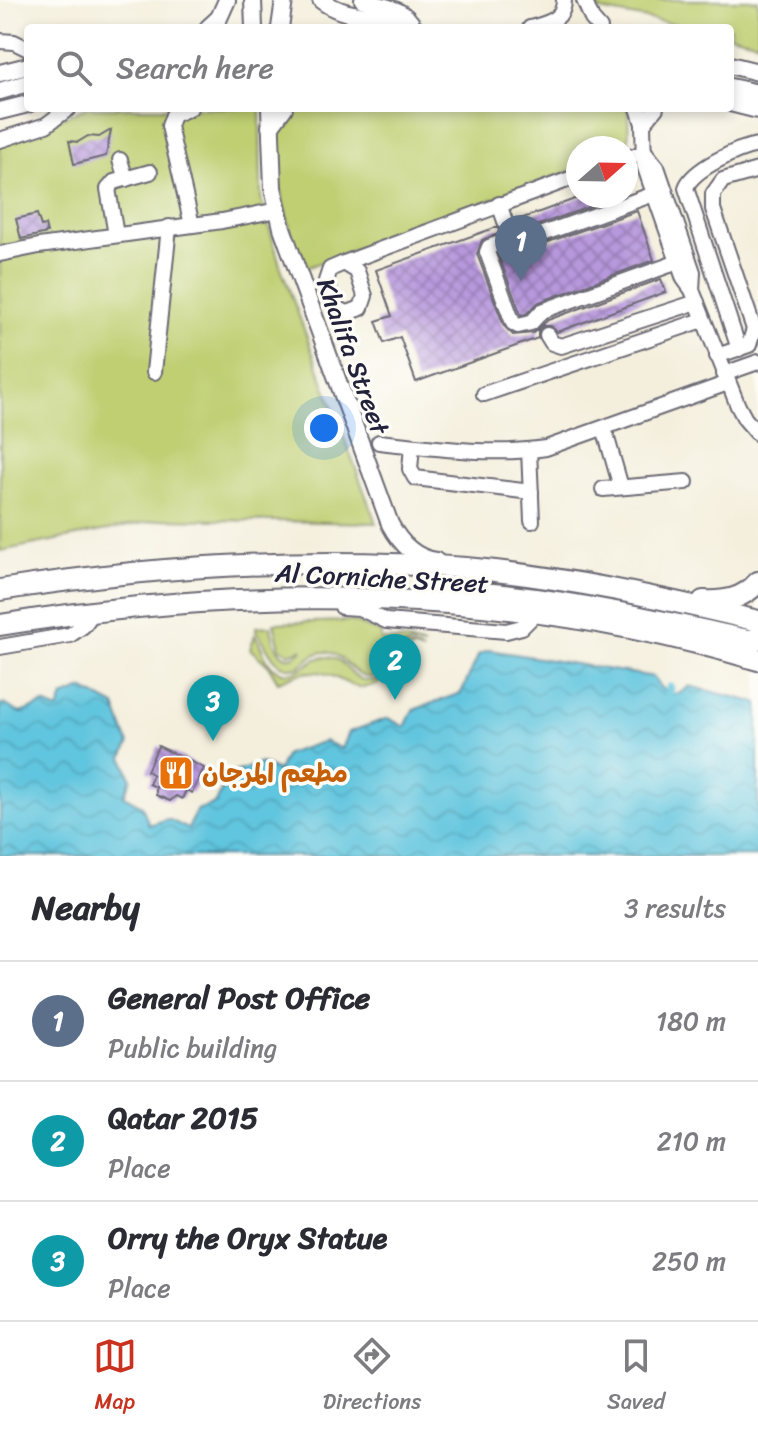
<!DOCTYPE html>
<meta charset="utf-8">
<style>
:root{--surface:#fff;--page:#f2f2f3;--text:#2b2b33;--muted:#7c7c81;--line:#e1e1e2;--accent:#c8321e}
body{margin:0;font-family:Sriracha,"Playpen Sans Arabic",sans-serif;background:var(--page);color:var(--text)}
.compass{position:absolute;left:566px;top:136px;width:72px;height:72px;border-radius:50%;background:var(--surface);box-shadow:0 4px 12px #0003;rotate:70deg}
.you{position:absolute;left:324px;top:428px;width:28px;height:28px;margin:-20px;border:6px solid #fff;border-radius:50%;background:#1a73e8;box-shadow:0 0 0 12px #1a73e833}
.badge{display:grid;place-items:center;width:52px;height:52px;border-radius:50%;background:var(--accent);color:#fff;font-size:26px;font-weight:700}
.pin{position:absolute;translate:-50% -66px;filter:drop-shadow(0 2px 4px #0008)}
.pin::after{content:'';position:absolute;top:42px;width:28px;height:24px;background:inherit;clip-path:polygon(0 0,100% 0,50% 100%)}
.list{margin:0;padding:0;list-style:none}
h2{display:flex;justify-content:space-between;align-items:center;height:104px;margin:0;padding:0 32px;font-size:34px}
h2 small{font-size:26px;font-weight:400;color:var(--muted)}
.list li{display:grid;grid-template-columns:52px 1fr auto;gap:24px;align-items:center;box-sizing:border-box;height:120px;padding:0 32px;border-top:2px solid var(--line)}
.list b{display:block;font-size:30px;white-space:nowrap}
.list p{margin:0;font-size:26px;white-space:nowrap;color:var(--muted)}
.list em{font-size:26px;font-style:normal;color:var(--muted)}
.icon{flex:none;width:44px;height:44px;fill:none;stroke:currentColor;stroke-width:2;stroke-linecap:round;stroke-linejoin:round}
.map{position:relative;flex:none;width:758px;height:856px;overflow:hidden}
.search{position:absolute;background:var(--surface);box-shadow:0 4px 12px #0003;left:24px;right:24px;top:24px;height:88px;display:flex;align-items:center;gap:20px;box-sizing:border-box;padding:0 28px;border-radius:8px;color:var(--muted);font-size:30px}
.sheet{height:464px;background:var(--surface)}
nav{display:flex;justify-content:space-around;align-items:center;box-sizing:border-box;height:112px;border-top:2px solid var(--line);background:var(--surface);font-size:22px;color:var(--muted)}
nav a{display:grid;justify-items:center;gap:4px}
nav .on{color:var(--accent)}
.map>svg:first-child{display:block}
</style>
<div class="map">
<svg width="758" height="856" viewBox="0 0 758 856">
<defs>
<pattern id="water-waves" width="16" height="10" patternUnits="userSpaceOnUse" patternTransform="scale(2)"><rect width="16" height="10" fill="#60c5de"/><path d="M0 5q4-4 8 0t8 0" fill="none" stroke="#53a9bf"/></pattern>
<pattern id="building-cross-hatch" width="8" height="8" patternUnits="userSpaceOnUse" patternTransform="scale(2)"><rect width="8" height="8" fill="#b898dd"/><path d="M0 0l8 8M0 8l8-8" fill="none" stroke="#957cb4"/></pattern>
</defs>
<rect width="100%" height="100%" fill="#fdfcf7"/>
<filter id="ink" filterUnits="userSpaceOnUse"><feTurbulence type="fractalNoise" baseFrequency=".0125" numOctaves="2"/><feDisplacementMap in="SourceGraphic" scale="16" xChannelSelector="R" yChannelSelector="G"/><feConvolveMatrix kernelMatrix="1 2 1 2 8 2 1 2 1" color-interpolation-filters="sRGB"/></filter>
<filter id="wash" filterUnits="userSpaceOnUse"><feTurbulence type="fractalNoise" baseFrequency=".006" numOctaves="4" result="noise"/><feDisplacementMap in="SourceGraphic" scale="32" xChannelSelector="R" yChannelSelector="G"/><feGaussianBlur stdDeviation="1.8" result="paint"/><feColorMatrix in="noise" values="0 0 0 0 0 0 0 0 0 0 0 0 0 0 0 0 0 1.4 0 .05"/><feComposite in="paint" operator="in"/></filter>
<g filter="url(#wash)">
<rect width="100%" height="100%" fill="#f4efdd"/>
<!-- green -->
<g fill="#bfcf72" stroke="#707856" stroke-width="2">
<polygon points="596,0 758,0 758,42 730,35 730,28 695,28 599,10"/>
<polygon points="86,108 260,108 261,198 280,265 376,523 164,519 0,551 0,143"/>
<path d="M290,108H628L629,149L578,148V168L303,269C290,228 274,183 276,140C276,130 283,119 286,110Z"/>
<path d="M351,621L381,633V640L408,641L424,646L410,644L399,648C391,655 390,667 381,673C353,692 344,639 314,655C309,658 304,663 299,667C272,672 270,647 256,631V627L271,626C273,644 283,671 303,649L289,654L280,648L274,623Z"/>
<path d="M255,635C264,648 263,664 280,671C301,679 308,656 327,657C351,658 351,692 383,677C397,664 397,636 423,652L414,649L405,651C395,660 394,673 382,681C353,699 340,672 315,672C302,671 289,678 278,682L268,665L250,649Z"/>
</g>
<!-- water -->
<path fill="url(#water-waves)" stroke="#41748c" stroke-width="2" d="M490,650L654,677C661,693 676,701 689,686L758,703V856H0V705L4,704L20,713L44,704L58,710L63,697L83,689L115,706L129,744L123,757L131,779L124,796L142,806L149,825L168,819L188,829L197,810L216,803L228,774L261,763L278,771L286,754L325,741L342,749L349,732L388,718L405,727L413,710L461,693L479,654Z"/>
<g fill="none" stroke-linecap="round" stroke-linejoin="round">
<!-- canal -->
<polyline stroke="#60c5de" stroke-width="9" points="669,693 670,688"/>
</g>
<g id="blocks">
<!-- building -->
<g fill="url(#building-cross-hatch)">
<polygon points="111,130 106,156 74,164 69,141 78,142 88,136 99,137"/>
<polygon points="583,196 619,196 516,233 512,232 516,227 515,221"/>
<polygon points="637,211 654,260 539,302 526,314 521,315 498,254 520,252"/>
<polygon points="37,214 41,226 45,225 47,233 21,239 16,219"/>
<polygon points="497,227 501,233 482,240 477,254 504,326 513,335 533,333 548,320 661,279 666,292 557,332 551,326 542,326 538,331 538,338 416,382 400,337 384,343 376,321 392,316 376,270"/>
<polygon points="158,746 204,768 192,793 186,790 182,799 176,796 170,801 156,795 156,787 149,784 153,775 147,771"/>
</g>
</g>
</g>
<g filter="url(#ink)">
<use href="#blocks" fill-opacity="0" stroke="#6c6a74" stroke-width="2"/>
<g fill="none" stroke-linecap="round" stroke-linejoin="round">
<defs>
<g id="minor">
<path d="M362,0C383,6 404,6 415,28"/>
<polyline points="584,0 592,19 600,28"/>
<path d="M530,28C547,23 564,21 564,0"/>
<polyline points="0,41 14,42 28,49"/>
<polyline points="190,108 173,115 169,126 192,225"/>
<polyline points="638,108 643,124 644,165 684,279 692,290 738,406 745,419 758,434"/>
<polyline points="643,124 656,108"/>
<polyline points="0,140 46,125 69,108"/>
<polyline points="645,152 657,167 693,272 692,290"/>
<polyline points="626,159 645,152"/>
<polyline points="120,160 126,179"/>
<path d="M654,194L517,243C507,240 499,243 489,247L487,252L513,323L518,326L531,323L542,311L678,262"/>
<polyline points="499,204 506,224"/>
<polyline points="116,235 108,189 114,182 150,172"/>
<polyline points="0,254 39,246 222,221 278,210"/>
<polyline points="344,263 578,176"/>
<polygon points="344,263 357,271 365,296 361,308 348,313 337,309 326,281 330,269"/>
<polyline points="547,335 552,343 561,346 697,302"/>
<path d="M739,349L686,188C692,169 739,148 758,145"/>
<polyline points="717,356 749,345 754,329 713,209 713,194 723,180 758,170"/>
<polyline points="154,372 169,227"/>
<polyline points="724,374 758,362"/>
<polyline points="484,394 703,320"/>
<polyline points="604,428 621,487"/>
<path d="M379,442C434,448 492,456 546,448L728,383"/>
<polyline points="412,446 410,469 415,478 531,492"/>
<polyline points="529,450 532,521"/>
<polyline points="603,489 686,482"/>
<polyline points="342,607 359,608 386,621 506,631 522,627 535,614"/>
<polyline points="0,647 70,635 83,626 95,610"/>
</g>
<g id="major">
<polyline points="253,0 254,28"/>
<path d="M321,0C354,25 385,9 415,28"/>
<polyline points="208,28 219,18 227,0"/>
<polyline points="280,28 284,0"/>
<polyline points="730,65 758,72"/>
<polyline points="0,73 28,66"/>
<polyline points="0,91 28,83"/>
<polyline points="730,103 758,110"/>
<path d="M270,108L273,188L282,228L390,524C400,543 414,558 436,561"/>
<polyline points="0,111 28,104"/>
<polyline points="270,127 284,108"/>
</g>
<g id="highway">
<polyline points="730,89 758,95"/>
<path d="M0,590C154,566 311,556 466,568C565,577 662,598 758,621"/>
<path d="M425,593C453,588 483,593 511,596C591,605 669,623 748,640H758"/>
<path d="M703,601C725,602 743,599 758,582"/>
<path d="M0,625C250,584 513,586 758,660"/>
</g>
</defs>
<!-- minor casing -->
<use href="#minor" stroke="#6c6a74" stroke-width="18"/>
<!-- major casing -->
<use href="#major" stroke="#6c6a74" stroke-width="20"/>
<!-- highway casing -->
<use href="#highway" stroke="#6c6a74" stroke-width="24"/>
<!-- minor -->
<use href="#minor" stroke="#fff" stroke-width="14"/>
<!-- major -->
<use href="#major" stroke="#fff" stroke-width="16"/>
<!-- highway -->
<use href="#highway" stroke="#fff" stroke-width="20"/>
</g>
</g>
<!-- icons -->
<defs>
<symbol id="restaurant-square" viewBox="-11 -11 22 22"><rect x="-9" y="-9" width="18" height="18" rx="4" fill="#e8710a" stroke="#fdfcf7"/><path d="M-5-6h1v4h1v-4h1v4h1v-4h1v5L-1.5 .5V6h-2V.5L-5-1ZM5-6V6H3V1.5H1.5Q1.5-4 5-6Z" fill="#fff"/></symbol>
</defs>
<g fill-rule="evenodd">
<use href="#restaurant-square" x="156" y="753" width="40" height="40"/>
</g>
<g text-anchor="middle" stroke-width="7" stroke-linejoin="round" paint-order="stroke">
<!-- street labels -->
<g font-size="26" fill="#22223b" stroke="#fdfcf7">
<text transform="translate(353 356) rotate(70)" y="9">Khalifa Street</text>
<text transform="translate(382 578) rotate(3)" y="9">Al Corniche Street</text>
</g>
<!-- food labels -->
<g font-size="26" font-weight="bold" fill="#c56008" stroke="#fdfcf7" text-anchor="start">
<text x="202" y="782">مطعم المرجان</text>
</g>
</g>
</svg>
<svg class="compass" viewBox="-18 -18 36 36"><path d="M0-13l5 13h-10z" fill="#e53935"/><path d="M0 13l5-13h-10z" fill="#7c7c81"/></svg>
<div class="you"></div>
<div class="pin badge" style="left:521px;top:281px;background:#5c6f8a">1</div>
<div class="pin badge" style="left:395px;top:700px;background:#0f9aa8">2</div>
<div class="pin badge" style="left:213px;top:741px;background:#0f9aa8">3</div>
<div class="search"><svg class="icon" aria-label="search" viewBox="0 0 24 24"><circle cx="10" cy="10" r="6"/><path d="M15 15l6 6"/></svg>Search here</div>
</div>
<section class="sheet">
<h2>Nearby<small>3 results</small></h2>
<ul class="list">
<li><span class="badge" style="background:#5c6f8a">1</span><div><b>General Post Office</b><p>Public building</p></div><em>180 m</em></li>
<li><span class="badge" style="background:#0f9aa8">2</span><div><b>Qatar 2015</b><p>Place</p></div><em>210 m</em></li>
<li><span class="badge" style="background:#0f9aa8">3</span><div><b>Orry the Oryx Statue</b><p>Place</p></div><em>250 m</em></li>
</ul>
</section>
<nav>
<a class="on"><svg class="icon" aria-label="map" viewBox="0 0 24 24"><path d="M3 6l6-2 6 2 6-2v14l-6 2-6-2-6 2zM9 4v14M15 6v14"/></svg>Map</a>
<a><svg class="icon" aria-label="directions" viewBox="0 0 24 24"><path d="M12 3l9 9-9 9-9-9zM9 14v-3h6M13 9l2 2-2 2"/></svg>Directions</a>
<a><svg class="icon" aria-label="saved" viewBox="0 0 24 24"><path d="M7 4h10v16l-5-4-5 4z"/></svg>Saved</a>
</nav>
